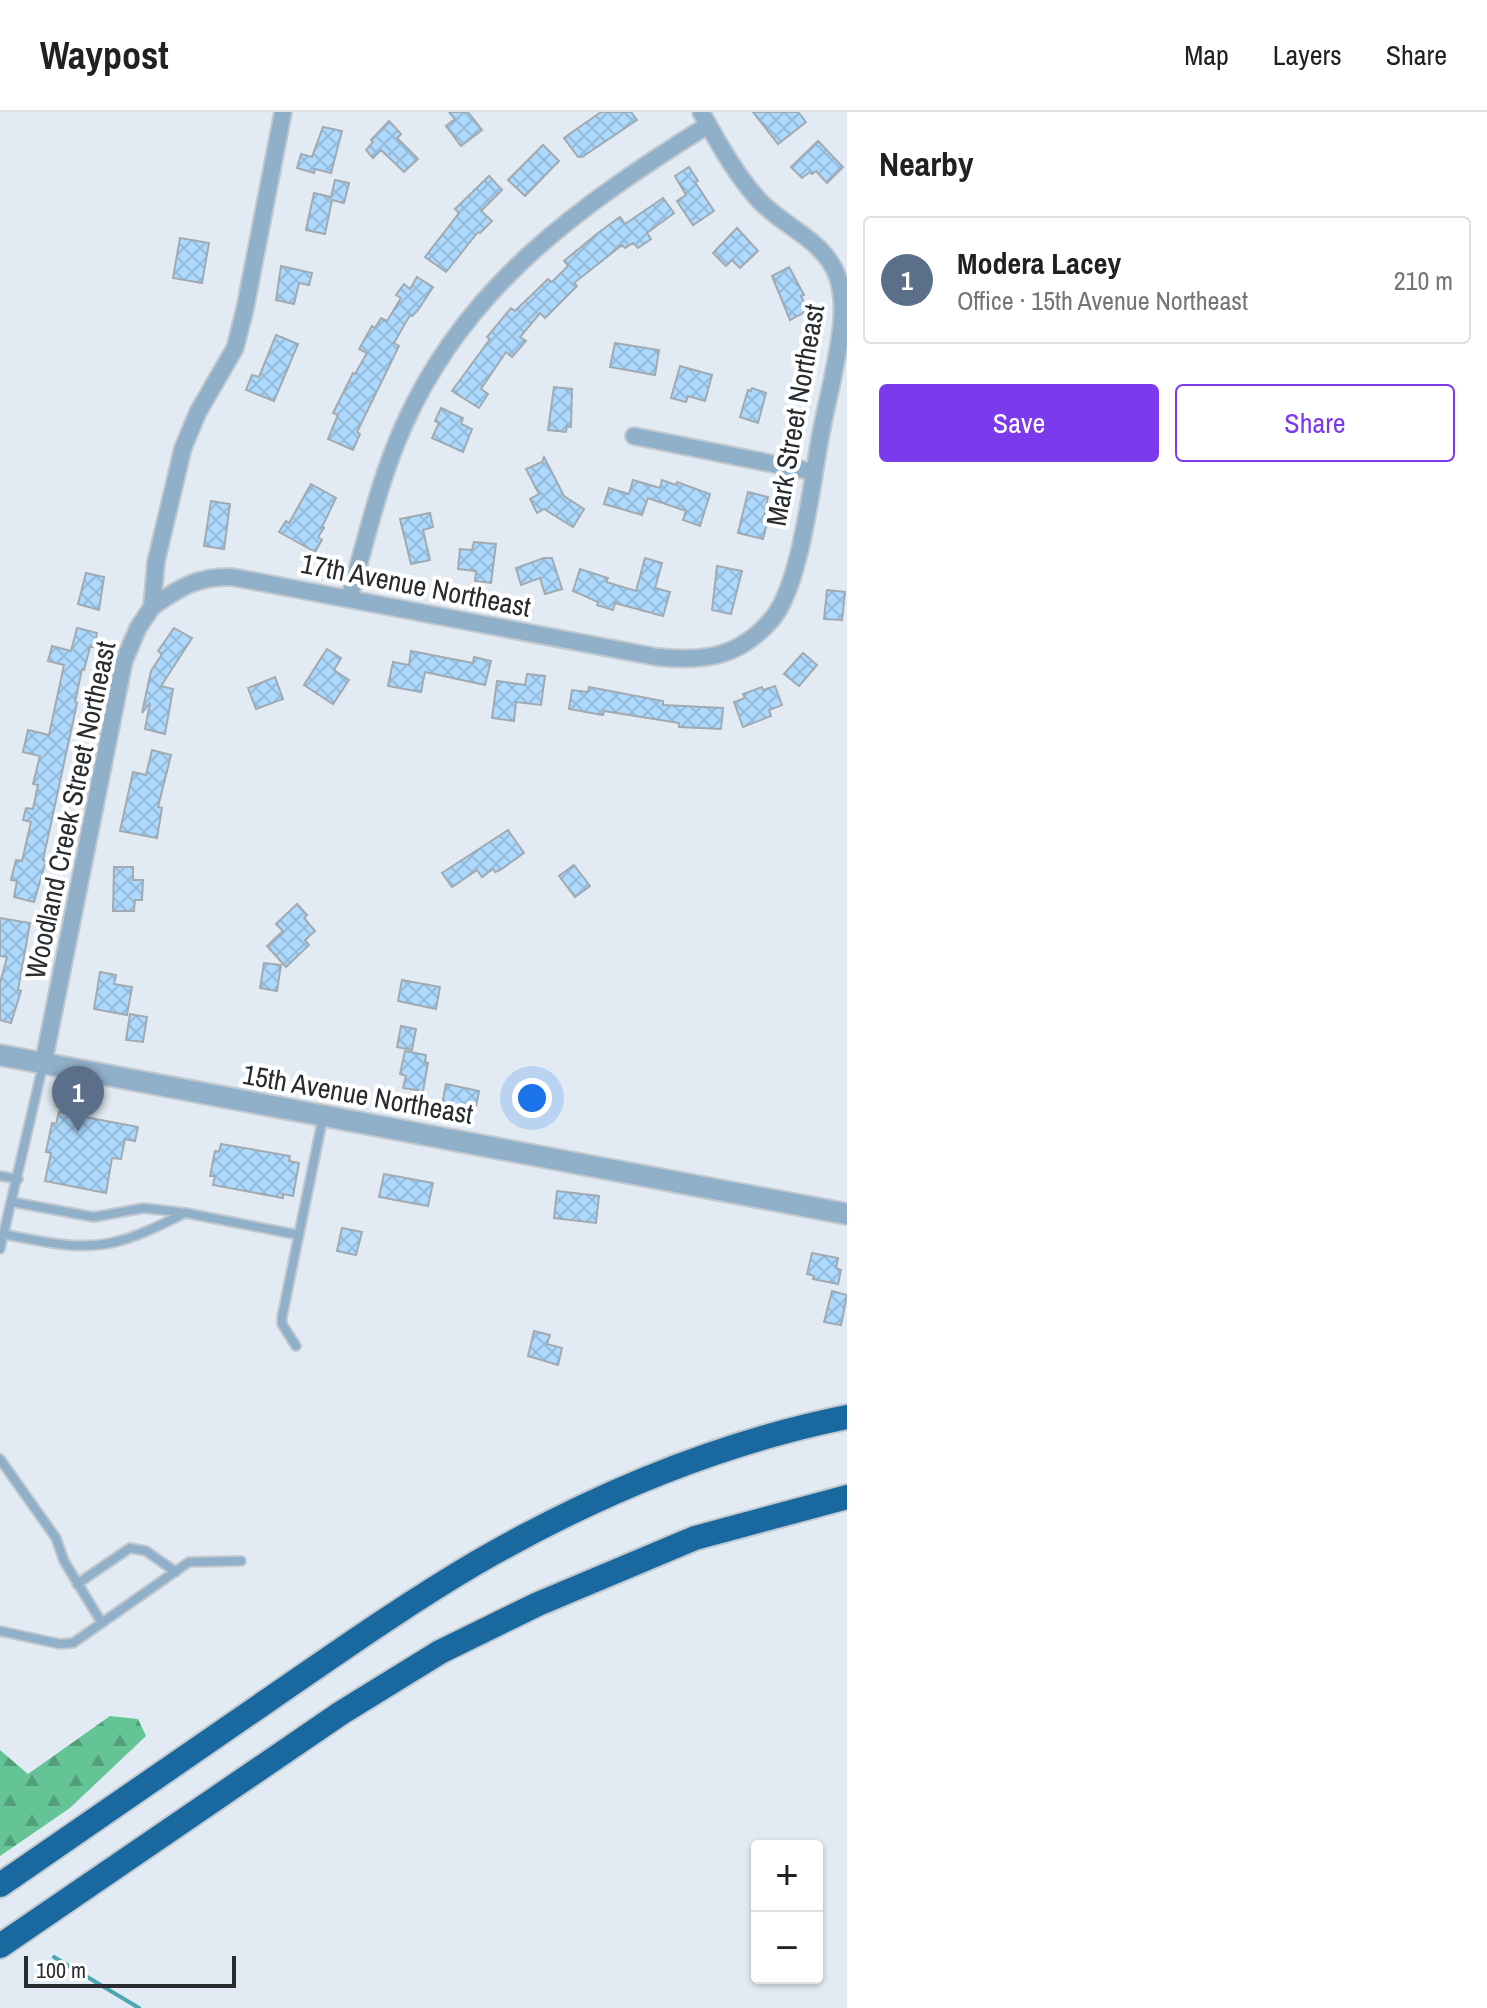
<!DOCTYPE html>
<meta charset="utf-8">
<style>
:root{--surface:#fff;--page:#f2f2f2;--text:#202124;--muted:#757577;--line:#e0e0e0;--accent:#7c3aed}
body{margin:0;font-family:"Archivo Narrow",sans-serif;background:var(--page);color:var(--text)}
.controls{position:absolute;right:24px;bottom:24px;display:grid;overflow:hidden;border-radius:8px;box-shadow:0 2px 6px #0004}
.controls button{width:72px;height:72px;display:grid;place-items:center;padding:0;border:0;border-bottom:2px solid var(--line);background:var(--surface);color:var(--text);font:40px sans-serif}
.scale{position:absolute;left:24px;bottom:20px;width:212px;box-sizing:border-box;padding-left:8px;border:4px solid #282c2f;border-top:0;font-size:22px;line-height:28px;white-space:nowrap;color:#282c2f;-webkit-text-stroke:6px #fff;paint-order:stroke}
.you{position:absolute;left:532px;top:986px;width:28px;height:28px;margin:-20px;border:6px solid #fff;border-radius:50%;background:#1a73e8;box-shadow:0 0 0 12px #1a73e833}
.badge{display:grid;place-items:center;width:52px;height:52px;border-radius:50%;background:var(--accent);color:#fff;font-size:26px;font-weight:700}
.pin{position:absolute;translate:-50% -66px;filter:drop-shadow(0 2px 4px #0008)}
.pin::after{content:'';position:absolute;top:42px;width:28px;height:24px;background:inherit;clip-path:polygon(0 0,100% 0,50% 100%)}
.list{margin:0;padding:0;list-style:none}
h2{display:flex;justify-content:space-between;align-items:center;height:104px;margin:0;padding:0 32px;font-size:34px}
h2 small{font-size:26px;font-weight:400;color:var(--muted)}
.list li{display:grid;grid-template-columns:52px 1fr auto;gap:24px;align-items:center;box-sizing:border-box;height:128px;margin:0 16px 16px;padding:0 16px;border:2px solid var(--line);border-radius:8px}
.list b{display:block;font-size:30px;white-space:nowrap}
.list p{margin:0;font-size:26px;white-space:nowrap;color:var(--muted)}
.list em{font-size:26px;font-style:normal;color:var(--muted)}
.actions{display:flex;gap:16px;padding:24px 32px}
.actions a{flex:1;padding:18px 0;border:2px solid var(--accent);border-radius:8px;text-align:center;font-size:28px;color:var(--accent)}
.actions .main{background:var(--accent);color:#fff}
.map{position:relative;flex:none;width:847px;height:1896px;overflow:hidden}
header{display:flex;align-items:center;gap:48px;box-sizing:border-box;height:112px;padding:0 40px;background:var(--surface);border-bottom:2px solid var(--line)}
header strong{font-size:38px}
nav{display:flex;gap:44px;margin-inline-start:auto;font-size:28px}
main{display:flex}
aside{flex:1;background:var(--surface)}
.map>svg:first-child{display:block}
</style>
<header>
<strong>Waypost</strong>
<nav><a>Map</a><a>Layers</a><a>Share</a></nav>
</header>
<main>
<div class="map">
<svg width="847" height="1896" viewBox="0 0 847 1896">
<defs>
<pattern id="forest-firs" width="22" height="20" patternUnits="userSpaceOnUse" patternTransform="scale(2)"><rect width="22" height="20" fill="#65c496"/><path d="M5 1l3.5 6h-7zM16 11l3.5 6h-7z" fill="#539f7b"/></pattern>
<pattern id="building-cross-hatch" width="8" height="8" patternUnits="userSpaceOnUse" patternTransform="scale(2)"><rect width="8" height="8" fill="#acd9fd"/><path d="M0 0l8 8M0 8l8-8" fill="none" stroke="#94bad9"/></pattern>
</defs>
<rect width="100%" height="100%" fill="#e2ebf3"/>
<!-- forest -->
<polygon fill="url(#forest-firs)" points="110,1604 138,1607 146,1624 70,1696 0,1744 0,1638 28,1662"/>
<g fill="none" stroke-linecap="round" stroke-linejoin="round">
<!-- stream -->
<polyline stroke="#4ba8b0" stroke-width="4" points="54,1845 139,1896"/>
</g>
<!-- building -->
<g fill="url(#building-cross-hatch)" stroke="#a1aab1" stroke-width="2">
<polygon points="449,0 468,0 482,18 461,34 446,14 455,7"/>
<polygon points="601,0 631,0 637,8 582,45 578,45 564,26"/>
<polygon points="753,0 798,0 806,10 778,32"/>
<polygon points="389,9 401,22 397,26 418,47 404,60 381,38 373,46 366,38 373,30 371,28"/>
<polygon points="323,15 342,19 331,61 315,57 314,61 297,56 301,42 312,45"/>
<polygon points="818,29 843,55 827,71 816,59 812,62 810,60 802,66 791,55"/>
<polygon points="543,33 559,49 525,84 508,68"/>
<polygon points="689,55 698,69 695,70 714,99 693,113 677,89 686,83 675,64"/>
<polygon points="489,64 502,78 481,99 492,109 480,121 478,120 446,160 425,145 459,101 455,97"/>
<polygon points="335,68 349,71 344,91 332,88 325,122 306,118 314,81 331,85"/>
<polygon points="663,86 674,101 647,121 651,127 638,136 633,131 625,136 622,133 574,171 577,174 545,206 540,201 520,225 526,229 512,245 506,240 481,277 488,282 479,296 452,279 490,227 487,225 511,196 515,199 548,167 552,170 568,154 564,149 598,121 620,105 625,112"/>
<polygon points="737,116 758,139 740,156 732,148 726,154 713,141"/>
<polygon points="180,126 209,131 202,171 173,166"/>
<polygon points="281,154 312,161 309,173 299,171 294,192 276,188"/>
<polygon points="789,155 804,183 801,184 808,198 790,208 772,164"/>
<polygon points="417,165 433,175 418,198 412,204 410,203 394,231 399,234 357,320 360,322 353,338 328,327 338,303 333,301 353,261 355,262 367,241 359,237 372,214 375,216 381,206 387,209 401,186 396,183 404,172 410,177"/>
<polygon points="276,223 298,232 274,289 246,278 252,263 259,265"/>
<polygon points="615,231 659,238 655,263 610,255"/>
<polygon points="680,254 712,263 705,289 688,284 686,290 671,286"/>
<polygon points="554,275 572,277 571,315 567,314 566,320 548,318"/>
<polygon points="752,276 766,281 758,311 740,305 748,278 751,279"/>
<polygon points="441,296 463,306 461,312 472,317 463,340 432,326 439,311 435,309"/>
<polygon points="544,345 564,384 584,397 573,415 544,397 537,401 530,387 539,382 526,357 542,350"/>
<polygon points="633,368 660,376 662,368 676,373 677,370 710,382 700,414 683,408 686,399 648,386 642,403 604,392 609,376 629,382"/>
<polygon points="311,372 336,386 322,415 324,416 318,425 322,428 315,440 279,420 286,409 289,411"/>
<polygon points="748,380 768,385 763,410 767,411 763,427 738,421"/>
<polygon points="211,389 230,392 224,437 204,434"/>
<polygon points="430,401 433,415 423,418 430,448 411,452 400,407"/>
<polygon points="474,430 496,432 491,471 475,469 476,459 458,457 460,437 472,438"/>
<polygon points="544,446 552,446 562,477 545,482 540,466 521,473 516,456"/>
<polygon points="645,446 662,451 655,476 670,480 663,504 615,491 613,498 597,493 598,490 573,479 580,457 608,466 606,470 636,479"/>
<polygon points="717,454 742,459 731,502 712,498"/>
<polygon points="86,461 104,465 99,498 78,492"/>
<polygon points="827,478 845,480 842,508 824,507"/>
<polygon points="77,516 97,521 94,535 90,535 84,558 82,557 75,590 77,591 43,748 46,749 34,790 14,785 17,769 11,768 16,748 22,749 31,710 23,708 26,696 33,697 38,673 33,672 40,644 23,640 28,618 49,623 64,553 48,549 52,534 71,539"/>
<polygon points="174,516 192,526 161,574 173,577 165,622 145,617 150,591 142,601 151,559 162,542 158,539"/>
<polygon points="327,537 341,546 334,558 349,568 333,592 304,573"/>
<polygon points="411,539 473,551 474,545 491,549 485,573 425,560 421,580 388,574 393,550 409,553"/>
<polygon points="803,541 817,553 799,574 784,562"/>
<polygon points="527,562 545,564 541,593 516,590 514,609 492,606 497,569 525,573"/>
<polygon points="275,565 283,587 256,597 248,576"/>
<polygon points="775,574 782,593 769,598 771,604 743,615 734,590 745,586 743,582 762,575 763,578"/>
<polygon points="589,575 663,589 663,593 723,596 721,617 679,615 679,611 604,599 603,603 569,597 572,578 588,580"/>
<polygon points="152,638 171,643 158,695 162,696 157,726 120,719 133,660 146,663"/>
<polygon points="508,718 524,741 500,758 495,760 493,757 482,765 477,758 452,775 442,761"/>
<polygon points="574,753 590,774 575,785 559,764"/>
<polygon points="114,755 133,755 133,768 143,768 142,788 135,788 134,799 113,799"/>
<polygon points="297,792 307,803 304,806 315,819 305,828 309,833 286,855 267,834 283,819 276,812"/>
<polygon points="0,806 30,811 18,878 21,879 11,911 0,908 0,871 7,845 0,844"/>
<polygon points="264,851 281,853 277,879 260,876"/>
<polygon points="100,860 116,863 114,872 132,875 127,903 94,897"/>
<polygon points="402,868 440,875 436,897 398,889"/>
<polygon points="130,902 147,905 143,930 126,928"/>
<polygon points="401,914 416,917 412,938 397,935"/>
<polygon points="405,939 426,943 425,950 428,951 423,979 403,976 406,964 400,962"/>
<polygon points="446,972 479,979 475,1000 442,993"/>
<polygon points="59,1000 138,1015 135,1029 125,1027 121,1047 112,1046 106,1081 45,1069 51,1041 46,1040 52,1011 56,1012"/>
<polygon points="221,1032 290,1044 289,1049 299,1051 293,1084 283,1082 283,1086 213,1073 215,1064 210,1064 215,1039 219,1040"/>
<polygon points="384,1062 433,1071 428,1094 379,1085"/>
<polygon points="557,1079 599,1084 596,1111 554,1106"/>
<polygon points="342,1116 362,1120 356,1143 337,1139"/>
<polygon points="812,1141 838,1146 836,1156 841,1158 838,1172 813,1167 814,1164 807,1162"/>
<polygon points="832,1179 847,1183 841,1213 824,1210"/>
<polygon points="534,1219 550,1223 547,1232 562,1236 558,1253 528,1244"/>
</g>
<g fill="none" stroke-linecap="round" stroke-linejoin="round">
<defs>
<g id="service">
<polyline points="0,1064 18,1067"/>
<polyline points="12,1090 94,1105 144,1096 186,1101 299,1123"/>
<path d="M3,1122C39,1129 79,1139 115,1130C140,1124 162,1112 185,1101"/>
<polyline points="0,1137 43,953"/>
<polyline points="296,1234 282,1212 282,1205 323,1005"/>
<polyline points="0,1347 56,1426 64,1449 102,1511"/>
<polyline points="77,1472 130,1436 146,1439 176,1460"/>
<polyline points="0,1519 60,1532 73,1531 189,1450 241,1449"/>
</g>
<g id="minor">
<polyline points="634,324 814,360"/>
<path d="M349,487C366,429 379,368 404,313C467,172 582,92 708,13"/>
<path d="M152,495C179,476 197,464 232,465L657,545C704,550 740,545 772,507C801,473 812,368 821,321C828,284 839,246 842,208C843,194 842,179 838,166C825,127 782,115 757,86C734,60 718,30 701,0"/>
<polyline points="43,953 124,549 138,516 152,495 156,450 183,336 198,300 235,236 245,197 283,0"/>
</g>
<path id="tertiary" d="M0,943C282,998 565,1047 847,1102"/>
<g id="motorway">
<path d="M0,1773C88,1713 176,1652 264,1591C334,1543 403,1494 476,1451C590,1385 718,1331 847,1305"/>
<polyline points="0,1834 341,1601 440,1540 538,1492 695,1426 847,1385"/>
</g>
</defs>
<!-- service casing -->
<use href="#service" stroke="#c1c9d0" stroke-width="12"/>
<!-- minor casing -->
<use href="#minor" stroke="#c1c9d0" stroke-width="20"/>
<!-- tertiary casing -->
<use href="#tertiary" stroke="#c1c9d0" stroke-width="24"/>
<!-- motorway casing -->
<use href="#motorway" stroke="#c1c9d0" stroke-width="28"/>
<!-- service -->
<use href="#service" stroke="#90afc9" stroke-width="8"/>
<!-- minor -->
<use href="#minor" stroke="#90afc9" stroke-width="16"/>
<!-- tertiary -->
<use href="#tertiary" stroke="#90afc9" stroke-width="20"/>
<!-- motorway -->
<use href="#motorway" stroke="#19689f" stroke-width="24"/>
</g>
<g text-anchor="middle" stroke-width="8" stroke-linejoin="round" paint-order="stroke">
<!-- street labels -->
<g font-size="28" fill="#282c2f" stroke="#fff">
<text transform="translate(795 303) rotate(-80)" y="10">Mark Street Northeast</text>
<text transform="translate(416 473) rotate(11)" y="10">17th Avenue Northeast</text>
<text transform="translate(70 698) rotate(-78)" y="10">Woodland Creek Street Northeast</text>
<text transform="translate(358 982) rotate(10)" y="10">15th Avenue Northeast</text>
</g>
</g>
</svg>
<div class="controls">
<button>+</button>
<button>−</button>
</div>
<div class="scale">100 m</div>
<div class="you"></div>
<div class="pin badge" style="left:78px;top:1020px;background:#5c6f8a">1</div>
</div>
<aside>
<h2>Nearby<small></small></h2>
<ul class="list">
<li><span class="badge" style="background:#5c6f8a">1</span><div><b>Modera Lacey</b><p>Office · 15th Avenue Northeast</p></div><em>210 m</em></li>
</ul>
<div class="actions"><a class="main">Save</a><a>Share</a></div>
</aside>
</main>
